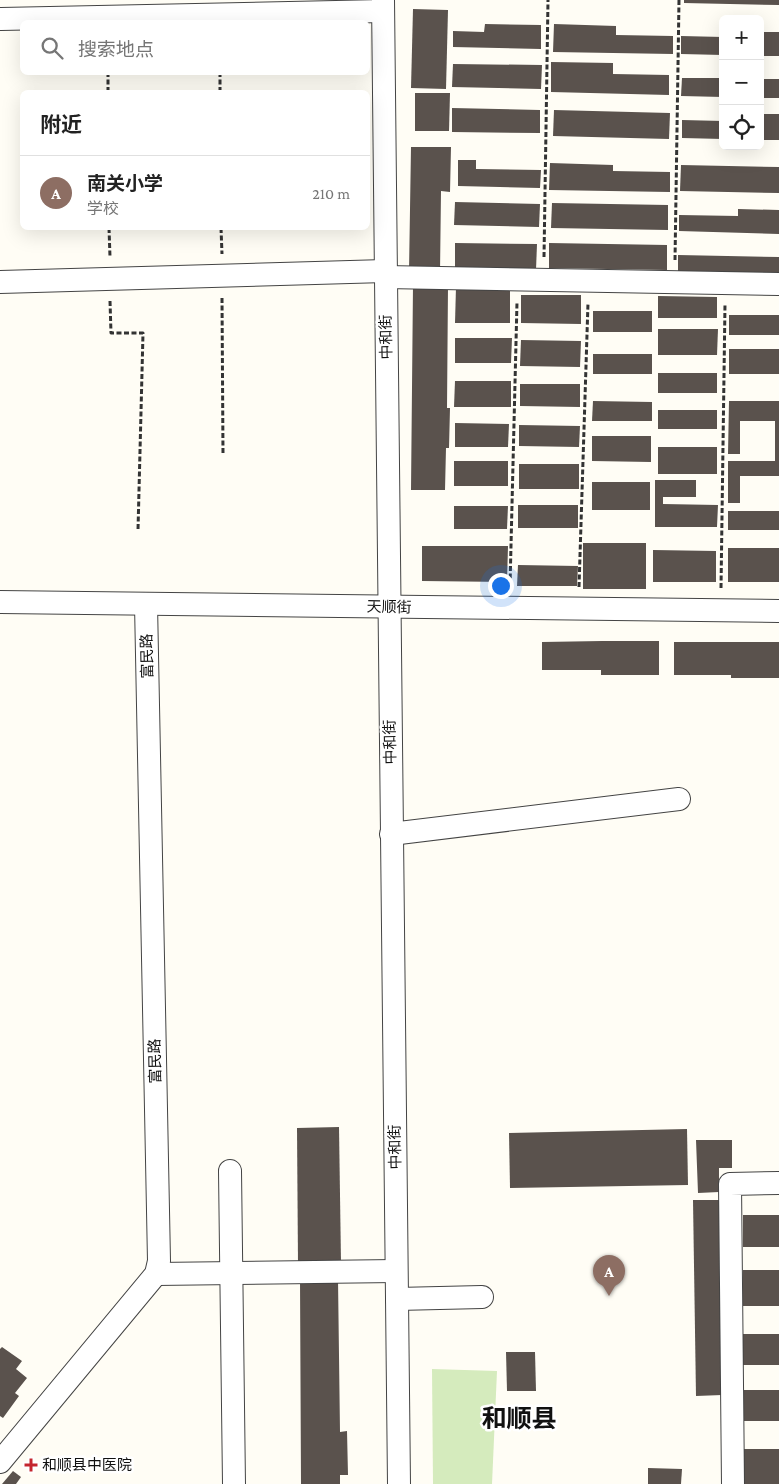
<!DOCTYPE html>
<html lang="zh">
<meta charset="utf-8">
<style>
:root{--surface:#fff;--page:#f6f6f6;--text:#222;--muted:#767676;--line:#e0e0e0;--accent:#b45309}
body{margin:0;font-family:"Crimson Pro","Noto Sans SC",serif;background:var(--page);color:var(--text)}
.controls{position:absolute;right:15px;top:15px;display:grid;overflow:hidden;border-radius:8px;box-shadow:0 5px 20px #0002}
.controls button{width:45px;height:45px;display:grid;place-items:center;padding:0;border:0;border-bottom:1px solid var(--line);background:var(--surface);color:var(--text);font:25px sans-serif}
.you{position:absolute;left:500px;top:585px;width:18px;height:18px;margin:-12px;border:4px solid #fff;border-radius:50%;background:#1a73e8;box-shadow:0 0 0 8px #1a73e833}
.badge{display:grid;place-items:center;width:32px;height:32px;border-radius:50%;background:var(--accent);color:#fff;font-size:16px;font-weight:700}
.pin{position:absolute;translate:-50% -41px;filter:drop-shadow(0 1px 2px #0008)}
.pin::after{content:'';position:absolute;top:26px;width:18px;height:15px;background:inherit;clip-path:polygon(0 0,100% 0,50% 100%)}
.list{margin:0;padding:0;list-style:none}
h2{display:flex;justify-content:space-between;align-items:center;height:65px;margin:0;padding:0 20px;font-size:21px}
h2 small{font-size:16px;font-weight:400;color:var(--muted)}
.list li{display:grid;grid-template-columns:32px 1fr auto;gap:15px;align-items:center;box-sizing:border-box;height:75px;padding:0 20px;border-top:1px solid var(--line)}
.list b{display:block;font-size:19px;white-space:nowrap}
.list p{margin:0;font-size:16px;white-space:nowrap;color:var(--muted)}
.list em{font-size:16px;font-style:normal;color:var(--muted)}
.icon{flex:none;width:28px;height:28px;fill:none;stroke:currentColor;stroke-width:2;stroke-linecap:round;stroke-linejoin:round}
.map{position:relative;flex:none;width:779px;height:1484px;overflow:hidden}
.search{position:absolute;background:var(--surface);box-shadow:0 5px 20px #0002;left:20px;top:20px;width:350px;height:55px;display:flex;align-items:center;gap:12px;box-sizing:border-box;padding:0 18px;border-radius:8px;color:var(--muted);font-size:19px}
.panel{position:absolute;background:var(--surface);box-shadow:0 5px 20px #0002;left:20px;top:90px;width:350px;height:140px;border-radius:8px}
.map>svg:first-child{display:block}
</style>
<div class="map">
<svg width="779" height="1484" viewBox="0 0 779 1484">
<rect width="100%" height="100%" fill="#fffdf5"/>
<!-- green -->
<polygon fill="#d5ebbd" points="432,1369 497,1371 492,1484 433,1484"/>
<!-- building -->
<g fill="#5a524d">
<polygon points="684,0 779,0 779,5 684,3"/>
<polygon points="413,9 448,10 446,89 411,88"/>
<polygon points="485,24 541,25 541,49 453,47 453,31 484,32"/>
<polygon points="554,24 616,26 616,35 673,36 673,54 553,52"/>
<rect x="760" y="32" width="19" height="24"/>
<polygon points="681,36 723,37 723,55 681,54"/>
<polygon points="551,62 613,63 613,74 669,75 669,95 551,92"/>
<polygon points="453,64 542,65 541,89 452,87"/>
<polygon points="682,78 723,78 723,97 681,96"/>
<rect x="760" y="79" width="19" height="19"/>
<polygon points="415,93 450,93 449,131 415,131"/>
<polygon points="452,108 540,110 540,133 452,132"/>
<polygon points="554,110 670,113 669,139 553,136"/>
<rect x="760" y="114" width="19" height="26"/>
<polygon points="682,120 723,121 723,139 682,138"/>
<polygon points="411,147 451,147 450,192 441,191 440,273 409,272"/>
<polygon points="458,160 476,160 476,169 541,170 540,188 458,186"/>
<polygon points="550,163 613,165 613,171 670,172 670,192 549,190"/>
<polygon points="681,165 779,167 779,193 680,191"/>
<polygon points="455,202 540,204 539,227 454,225"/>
<polygon points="552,203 668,205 668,230 551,228"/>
<polygon points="738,209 779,210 779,234 679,231 679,215 738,216"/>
<polygon points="455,243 537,244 536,270 455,268"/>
<polygon points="549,243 667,245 667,270 549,268"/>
<polygon points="678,255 779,257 779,274 678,272"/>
<polygon points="413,285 448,286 447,408 450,408 449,448 446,448 445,490 411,490"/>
<polygon points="456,287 510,287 510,323 455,323"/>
<polygon points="521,295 581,295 581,324 521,323"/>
<polygon points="658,296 717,297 717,318 658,318"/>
<rect x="593" y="311" width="59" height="21"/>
<rect x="729" y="315" width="50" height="20"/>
<polygon points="658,329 718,329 717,355 658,355"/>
<polygon points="455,338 512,338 511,363 455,363"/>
<polygon points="521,340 581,341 580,367 520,366"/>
<rect x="729" y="349" width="50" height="25"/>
<rect x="593" y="354" width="59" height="20"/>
<rect x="658" y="373" width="59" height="20"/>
<polygon points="455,381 511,381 511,407 454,407"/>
<polygon points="520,384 580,384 580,407 520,406"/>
<polygon points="593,401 652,402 652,421 592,421"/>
<polygon points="729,401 779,401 779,476 740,476 740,503 728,503 728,461 775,461 775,421 740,421 740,454 728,454"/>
<rect x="658" y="410" width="59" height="19"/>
<polygon points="455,423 509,424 508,447 455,447"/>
<polygon points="519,425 580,426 579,447 519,446"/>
<polygon points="592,436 651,436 651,462 592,461"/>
<rect x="658" y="447" width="59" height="27"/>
<rect x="454" y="461" width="54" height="25"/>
<rect x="519" y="464" width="60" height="25"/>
<polygon points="655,480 696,480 696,497 663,497 663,504 718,505 717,527 655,527"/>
<rect x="592" y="482" width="58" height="28"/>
<rect x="518" y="505" width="60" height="23"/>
<polygon points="454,506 508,506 507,529 454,529"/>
<rect x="728" y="511" width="51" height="19"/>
<rect x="583" y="543" width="63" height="46"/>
<polygon points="422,546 508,546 507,582 422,581"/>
<rect x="728" y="548" width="51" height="34"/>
<polygon points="653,550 716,551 716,582 653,582"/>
<polygon points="518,565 578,566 577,586 517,586"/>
<polygon points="602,641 659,641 659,675 601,675 601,670 542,670 542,642"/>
<polygon points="674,642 779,642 779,678 731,678 731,675 674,675"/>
<polygon points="339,1127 341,1263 298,1264 297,1128"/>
<polygon points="687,1129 688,1185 510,1188 509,1133"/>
<polygon points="696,1140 732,1140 732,1168 719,1168 719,1192 698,1193"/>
<polygon points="693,1200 719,1200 722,1395 696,1396"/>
<rect x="743" y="1215" width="36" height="32"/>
<rect x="743" y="1270" width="36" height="36"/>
<polygon points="300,1279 338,1279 340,1432 347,1431 348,1475 340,1475 340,1484 301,1484"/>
<polygon points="743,1334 779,1334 779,1365 742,1365"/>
<polygon points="2,1347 22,1361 16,1369 27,1378 15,1393 19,1396 3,1418 0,1416 0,1349"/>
<polygon points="506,1352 535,1352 536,1391 507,1391"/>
<rect x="742" y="1390" width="37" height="31"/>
<rect x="740" y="1449" width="39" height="35"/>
<polygon points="648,1468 682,1469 681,1484 648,1484"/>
<polygon points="13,1471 21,1477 16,1484 2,1484"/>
</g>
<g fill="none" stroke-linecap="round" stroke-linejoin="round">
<defs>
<g id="minor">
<polyline points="383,0 399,1484"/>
<polyline points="1,19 383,11"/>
<polyline points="385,277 779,284"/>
<polyline points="0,282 385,271"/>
<polyline points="0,602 779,611"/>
<polyline points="391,834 679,799"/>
<polyline points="230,1171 234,1484"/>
<polyline points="156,1274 396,1271"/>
<polyline points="397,1299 482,1297"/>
<polyline points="0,1462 156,1274 159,1261 146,604"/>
<polyline points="733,1484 730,1184 779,1183"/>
</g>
</defs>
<!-- minor casing -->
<use href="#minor" stroke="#444" stroke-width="24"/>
<!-- path -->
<g stroke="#333" stroke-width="3" stroke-dasharray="5 2.5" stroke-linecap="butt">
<polyline points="108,72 108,92"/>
<polyline points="220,72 220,92"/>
<polyline points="109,228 110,257"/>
<polyline points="221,228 222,254"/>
<polyline points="544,257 548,0"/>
<polyline points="675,260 679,0"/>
<polyline points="222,298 223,454"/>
<polyline points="110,301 111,333 143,333 138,530"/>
<polyline points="510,586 517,302"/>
<polyline points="579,587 588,303"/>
<polyline points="721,588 725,304"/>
</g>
<!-- minor -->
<use href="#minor" stroke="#fff" stroke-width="22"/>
</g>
<!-- markers -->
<path fill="#c4262e" stroke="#fff" stroke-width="2" d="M28.5 1457.5h5v5h5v5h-5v5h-5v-5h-5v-5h5z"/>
<g text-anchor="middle" stroke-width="5" stroke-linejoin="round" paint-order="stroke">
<!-- street labels -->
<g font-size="15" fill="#111" stroke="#fff">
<text transform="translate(386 337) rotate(-91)" y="5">中和街</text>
<text transform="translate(389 607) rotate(1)" y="5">天顺街</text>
<text transform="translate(147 656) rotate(-91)" y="5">富民路</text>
<text transform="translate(390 742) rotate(-91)" y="5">中和街</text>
<text transform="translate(155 1061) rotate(-91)" y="5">富民路</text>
<text transform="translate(395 1147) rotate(-91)" y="5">中和街</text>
</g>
<!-- poi labels -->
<g font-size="15" fill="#111" stroke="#fff" text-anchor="start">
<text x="42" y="1470">和顺县中医院</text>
</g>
<!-- town labels -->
<g font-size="25" font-weight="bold" fill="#111" stroke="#fff">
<text x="519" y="1427">和顺县</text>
</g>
</g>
</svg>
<div class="controls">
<button>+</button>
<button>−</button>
<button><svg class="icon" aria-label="locate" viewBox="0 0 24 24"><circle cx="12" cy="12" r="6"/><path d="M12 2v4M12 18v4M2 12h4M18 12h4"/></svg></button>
</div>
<div class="you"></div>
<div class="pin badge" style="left:609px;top:1296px;background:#8d6e63">A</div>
<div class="search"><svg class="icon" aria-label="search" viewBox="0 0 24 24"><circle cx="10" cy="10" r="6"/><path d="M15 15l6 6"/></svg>搜索地点</div>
<section class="panel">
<h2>附近<small></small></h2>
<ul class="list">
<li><span class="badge" style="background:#8d6e63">A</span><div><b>南关小学</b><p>学校</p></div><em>210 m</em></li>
</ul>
</section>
</div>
